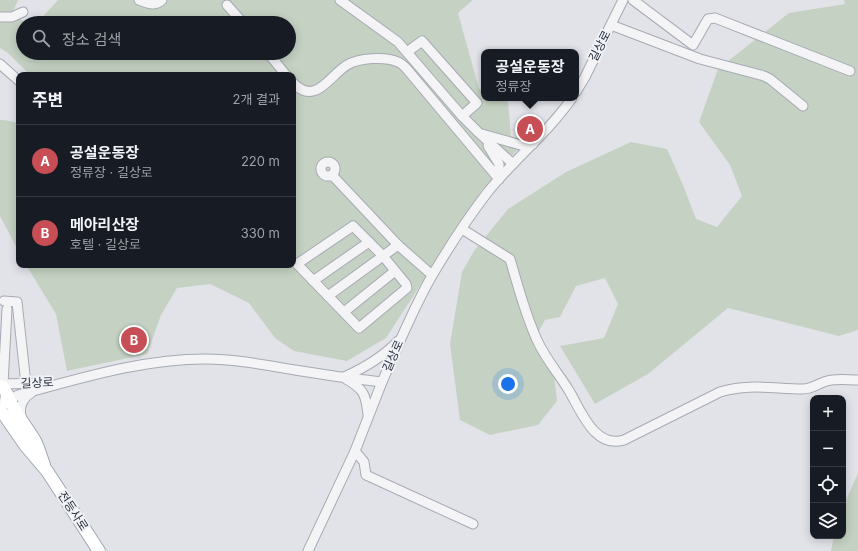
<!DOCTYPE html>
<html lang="ko">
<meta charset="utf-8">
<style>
:root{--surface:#171b24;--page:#20242c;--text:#f1f3f6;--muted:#9ea1a6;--line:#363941;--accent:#c64e54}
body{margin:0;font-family:Inter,"Noto Sans KR",sans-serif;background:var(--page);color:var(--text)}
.controls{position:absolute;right:12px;bottom:12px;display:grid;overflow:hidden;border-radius:8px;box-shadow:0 2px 10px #0003}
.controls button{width:36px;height:36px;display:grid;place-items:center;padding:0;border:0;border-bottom:1px solid var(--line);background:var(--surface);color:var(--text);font:20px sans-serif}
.you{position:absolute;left:508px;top:384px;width:14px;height:14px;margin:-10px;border:3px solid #fff;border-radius:50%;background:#1a73e8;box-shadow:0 0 0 6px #1a73e833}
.badge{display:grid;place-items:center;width:26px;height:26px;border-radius:50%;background:var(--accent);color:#fff;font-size:13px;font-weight:700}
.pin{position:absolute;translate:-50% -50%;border:2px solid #fff;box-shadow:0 1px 4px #0006}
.popup{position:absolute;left:481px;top:49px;width:98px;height:52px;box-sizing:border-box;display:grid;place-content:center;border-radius:8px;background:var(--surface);filter:drop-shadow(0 1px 3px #0005);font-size:13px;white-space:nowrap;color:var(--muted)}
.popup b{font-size:15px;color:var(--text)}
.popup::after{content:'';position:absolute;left:50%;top:100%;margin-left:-8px;border:8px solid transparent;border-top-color:var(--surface)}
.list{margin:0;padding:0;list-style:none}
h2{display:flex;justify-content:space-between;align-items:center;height:52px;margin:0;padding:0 16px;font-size:17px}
h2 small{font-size:13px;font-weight:400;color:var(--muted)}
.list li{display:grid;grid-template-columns:26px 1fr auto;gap:12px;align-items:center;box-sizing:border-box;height:72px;padding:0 16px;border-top:1px solid var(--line)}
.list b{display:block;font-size:15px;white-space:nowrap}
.list p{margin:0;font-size:13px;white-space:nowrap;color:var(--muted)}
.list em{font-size:13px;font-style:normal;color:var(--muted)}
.icon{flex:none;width:22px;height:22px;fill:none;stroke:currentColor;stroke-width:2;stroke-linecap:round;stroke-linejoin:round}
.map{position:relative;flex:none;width:858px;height:551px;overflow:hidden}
.search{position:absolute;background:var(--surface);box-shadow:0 2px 10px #0003;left:16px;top:16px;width:280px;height:44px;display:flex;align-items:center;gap:10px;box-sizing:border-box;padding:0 14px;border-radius:22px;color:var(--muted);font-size:15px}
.panel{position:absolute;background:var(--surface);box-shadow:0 2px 10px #0003;left:16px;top:72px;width:280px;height:196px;border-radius:8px}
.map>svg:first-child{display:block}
</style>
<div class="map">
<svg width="858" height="551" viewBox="0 0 858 551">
<rect width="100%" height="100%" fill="#e1e3e9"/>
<!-- green -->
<g fill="#c5d2c3">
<polygon points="0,0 18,0 12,14 27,23 23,23 23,53 289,53 289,23 37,23 58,0 473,0 458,13 479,89 484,91 484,98 499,98 508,102 511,136 526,140 482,190 386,338 347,361 294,351 275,338 249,303 210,284 177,288 161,315 147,354 67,371 56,314 26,265 293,265 293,75 30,75 8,53 0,48"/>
<polygon points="844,0 858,0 858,330 839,336 728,308 648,374 595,404 560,346 604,338 618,304 605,278 576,286 560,317 545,320 533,342 554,376 557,401 538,425 490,435 460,420 450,344 462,272 474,251 508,209 566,172 631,142 667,149 683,185 696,219 717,227 742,196 730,165 699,122 718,69 789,13 845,4"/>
<polygon points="0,120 4,120 19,123 19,252 0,216"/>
<polygon points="858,473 858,551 831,551 834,536 843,536 843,507"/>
</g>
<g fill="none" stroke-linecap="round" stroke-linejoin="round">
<defs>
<g id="minor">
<path d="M139,0C146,3 156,7 162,0"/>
<polyline points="340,0 398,42 462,116 479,133 513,164"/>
<polyline points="633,0 693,45 708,19 715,18 850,71"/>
<polyline points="227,5 243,23"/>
<polyline points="0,17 12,17 23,12"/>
<polyline points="611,25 700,59 764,76 770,79 803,106"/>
<polyline points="407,52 422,41 477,103 462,116"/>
<polyline points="268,53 286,75"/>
<polyline points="0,64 19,81"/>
<path d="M293,83C316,106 329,76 347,65C359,58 385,56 398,62C401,63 404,66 406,68L499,179"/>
<polyline points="576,92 585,77 623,0"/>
<polyline points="482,134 524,146 533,144"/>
<polyline points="488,146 499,164 499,179"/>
<circle cx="328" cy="169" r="7"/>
<polyline points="332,175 398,245 432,275"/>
<polygon points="353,226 383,256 406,284 407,288 359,328 297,264"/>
<path d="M462,229L510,259C518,286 525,314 537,340C545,358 558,373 568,389C581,410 594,449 624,440L720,392C749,383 774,389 803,389C812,389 819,383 827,381C837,378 848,380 858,380"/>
<polyline points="313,281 369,242"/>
<polyline points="328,296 398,245"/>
<polyline points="4,301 17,302 26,384"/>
<polyline points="344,312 395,271"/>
<path d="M344,377C364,368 383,357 398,341"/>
<path d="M346,379C364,389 366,395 368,415"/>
<polyline points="0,384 49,383"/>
<polyline points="3,384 7,309"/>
<path d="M6,402L18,395C79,379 141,359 205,359C235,359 265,365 295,370C324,375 353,379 382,382C398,346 413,308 433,274C449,247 467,219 487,193C513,160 548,133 572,98"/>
<path d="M22,419C18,409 22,398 31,393"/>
<polyline points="355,451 364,462 366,475 473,524"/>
<polyline points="308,551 355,451 382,382"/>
</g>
<g id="major">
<polyline points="0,386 3,387 7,394 6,402"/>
<path d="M7,394C13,412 26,425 35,441C39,449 41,457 44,465"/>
<polyline points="0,410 5,416 25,445 47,471 99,551"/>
</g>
</defs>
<!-- minor casing -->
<use href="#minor" stroke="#a6aab3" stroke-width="11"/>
<!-- major casing -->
<use href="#major" stroke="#a1a7b4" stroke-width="14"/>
<!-- minor -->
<use href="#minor" stroke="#f4f4f7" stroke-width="9"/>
<!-- major -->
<use href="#major" stroke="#fff" stroke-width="12"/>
</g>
<g text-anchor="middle" stroke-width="4" stroke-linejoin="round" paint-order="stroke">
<!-- street labels -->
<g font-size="12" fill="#2a303f" stroke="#f0f2f6">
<text transform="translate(600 46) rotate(-63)" y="4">길상로</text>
<text transform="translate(393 356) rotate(-66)" y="4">길상로</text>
<text transform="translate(37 383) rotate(-3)" y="4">길상로</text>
<text transform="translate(73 511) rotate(57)" y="4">전등사로</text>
</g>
</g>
</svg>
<div class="controls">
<button>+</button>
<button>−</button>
<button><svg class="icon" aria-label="locate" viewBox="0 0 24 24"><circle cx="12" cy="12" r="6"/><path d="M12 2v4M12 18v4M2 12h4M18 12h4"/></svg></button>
<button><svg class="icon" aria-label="layers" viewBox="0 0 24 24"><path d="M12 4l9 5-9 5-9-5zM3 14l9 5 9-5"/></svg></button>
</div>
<div class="you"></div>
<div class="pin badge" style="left:530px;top:129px">A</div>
<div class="popup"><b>공설운동장</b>정류장</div>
<div class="pin badge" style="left:134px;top:340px">B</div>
<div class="search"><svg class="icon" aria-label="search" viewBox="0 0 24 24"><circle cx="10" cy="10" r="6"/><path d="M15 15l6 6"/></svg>장소 검색</div>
<section class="panel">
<h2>주변<small>2개 결과</small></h2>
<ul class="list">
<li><span class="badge">A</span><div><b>공설운동장</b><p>정류장 · 길상로</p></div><em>220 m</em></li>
<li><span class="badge">B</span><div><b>메아리산장</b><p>호텔 · 길상로</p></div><em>330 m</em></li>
</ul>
</section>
</div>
